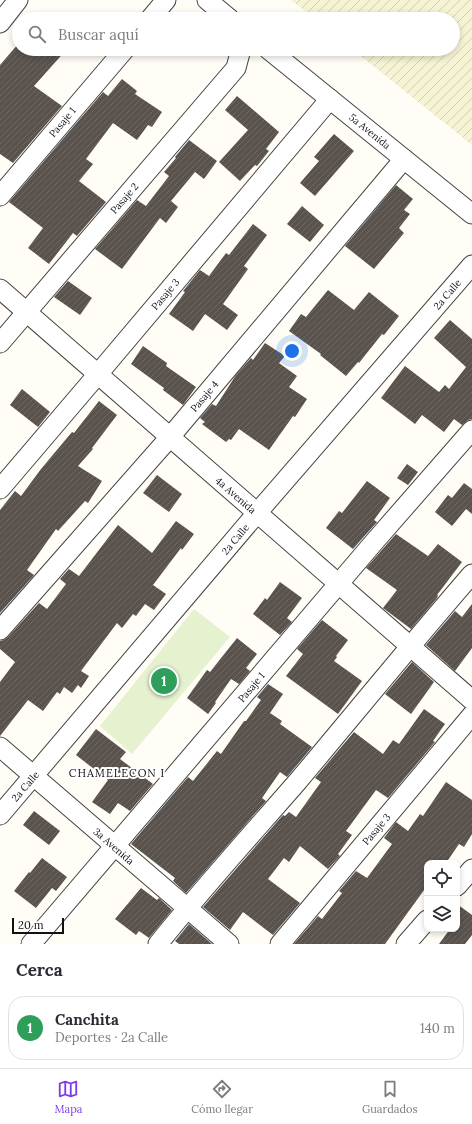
<!DOCTYPE html>
<html lang="es">
<meta charset="utf-8">
<style>
:root{--surface:#fff;--page:#f7f7f7;--text:#2b2b33;--muted:#7c7c81;--line:#e1e1e2;--accent:#7c3aed}
body{margin:0;font-family:Lora,serif;background:var(--page);color:var(--text)}
.controls{position:absolute;right:12px;bottom:12px;display:grid;overflow:hidden;border-radius:8px;box-shadow:0 2px 6px #0003}
.controls button{width:36px;height:36px;display:grid;place-items:center;padding:0;border:0;border-bottom:1px solid var(--line);background:var(--surface);color:var(--text);font:20px sans-serif}
.scale{position:absolute;left:12px;bottom:10px;width:52px;box-sizing:border-box;padding-left:4px;border:2px solid #111;border-top:0;font-size:11px;line-height:14px;white-space:nowrap;color:#111;-webkit-text-stroke:3px #fff;paint-order:stroke}
.you{position:absolute;left:292px;top:351px;width:14px;height:14px;margin:-10px;border:3px solid #fff;border-radius:50%;background:#1a73e8;box-shadow:0 0 0 6px #1a73e833}
.badge{display:grid;place-items:center;width:26px;height:26px;border-radius:50%;background:var(--accent);color:#fff;font-size:13px;font-weight:700}
.pin{position:absolute;translate:-50% -50%;border:2px solid #fff;box-shadow:0 1px 4px #0006}
.list{margin:0;padding:0;list-style:none}
h2{display:flex;justify-content:space-between;align-items:center;height:52px;margin:0;padding:0 16px;font-size:17px}
h2 small{font-size:13px;font-weight:400;color:var(--muted)}
.list li{display:grid;grid-template-columns:26px 1fr auto;gap:12px;align-items:center;box-sizing:border-box;height:64px;margin:0 8px 8px;padding:0 8px;border:1px solid var(--line);border-radius:16px}
.list b{display:block;font-size:15px;white-space:nowrap}
.list p{margin:0;font-size:13px;white-space:nowrap;color:var(--muted)}
.list em{font-size:13px;font-style:normal;color:var(--muted)}
.icon{flex:none;width:22px;height:22px;fill:none;stroke:currentColor;stroke-width:2;stroke-linecap:round;stroke-linejoin:round}
.map{position:relative;flex:none;width:472px;height:944px;overflow:hidden}
.search{position:absolute;background:var(--surface);box-shadow:0 2px 6px #0003;left:12px;right:12px;top:12px;height:44px;display:flex;align-items:center;gap:10px;box-sizing:border-box;padding:0 14px;border-radius:22px;color:var(--muted);font-size:15px}
.sheet{height:124px;background:var(--surface)}
nav{display:flex;justify-content:space-around;align-items:center;box-sizing:border-box;height:56px;border-top:1px solid var(--line);background:var(--surface);font-size:11px;color:var(--muted)}
nav a{display:grid;justify-items:center;gap:2px}
nav .on{color:var(--accent)}
.map>svg:first-child{display:block}
</style>
<div class="map">
<svg width="472" height="944" viewBox="0 0 472 944">
<defs>
<pattern id="farmland-furrows" width="10" height="10" patternUnits="userSpaceOnUse"><rect width="10" height="10" fill="#f6f3d4"/><path d="M-1 1l2-2M0 10L10 0M9 11l2-2" fill="none" stroke="#d2cfb5"/></pattern>
<pattern id="building-hatch" width="6" height="6" patternUnits="userSpaceOnUse"><rect width="6" height="6" fill="#5a524d"/><path d="M-1 1l2-2M0 6l6-6M5 7l2-2" fill="none" stroke="#6d6662"/></pattern>
</defs>
<rect width="100%" height="100%" fill="#fffdf5"/>
<!-- farmland -->
<polygon fill="url(#farmland-furrows)" points="291,0 472,0 472,145 352,49 453,49 453,19 315,19"/>
<!-- pitch -->
<polygon fill="#e6f2cf" points="194,609 230,637 132,754 100,726"/>
<!-- building -->
<g fill="url(#building-hatch)">
<polygon points="19,43 19,49 67,49 34,86 62,106 13,163 0,154 0,65"/>
<polygon points="122,79 137,91 135,94 162,112 152,127 148,125 137,140 113,123 86,159 93,164 79,181 106,202 77,236 73,233 49,264 28,248 43,228 9,202 103,92 108,96"/>
<polygon points="237,96 279,132 266,149 269,151 257,166 255,165 240,181 219,162 248,130 225,110"/>
<polygon points="334,134 354,151 315,196 300,183 319,161 314,157"/>
<polygon points="189,140 217,161 204,179 195,172 171,201 178,207 166,223 160,218 122,269 95,249 137,200 146,206 169,176 164,172 176,158 175,157"/>
<polygon points="396,185 413,199 404,210 410,214 399,228 404,233 374,269 345,246"/>
<polygon points="302,206 324,225 310,242 287,224"/>
<polygon points="253,224 267,235 244,266 248,269 223,304 238,315 227,330 205,314 193,331 169,314 185,292 183,291 200,270 209,276 226,253 229,255"/>
<polygon points="68,281 92,298 80,315 54,297"/>
<polygon points="328,290 354,310 369,292 399,316 384,335 382,334 359,363 358,362 346,376 320,355 321,354 289,331 301,314 306,317"/>
<polygon points="450,320 472,339 472,419 468,420 462,425 454,419 444,432 422,415 415,424 381,398 405,366 439,392 445,385 449,389 466,367 434,338"/>
<polygon points="265,343 285,356 279,363 297,376 289,387 307,399 295,417 293,416 269,450 239,429 231,440 229,439 226,442 202,424 205,422 200,418 212,404 216,406 236,375 251,358 253,360"/>
<polygon points="143,346 167,363 166,366 196,387 183,405 163,390 164,388 131,364"/>
<polygon points="22,389 50,412 38,427 10,405"/>
<polygon points="99,401 117,415 92,448 93,449 78,466 102,481 88,503 85,501 58,531 56,529 27,570 34,575 0,613 0,510 15,491 21,496 41,469 72,432 74,433"/>
<polygon points="407,464 418,472 408,485 397,478"/>
<polygon points="157,475 182,494 169,512 143,493"/>
<polygon points="367,481 390,498 374,520 377,522 353,549 326,528 339,511 342,513"/>
<polygon points="464,483 472,489 472,514 466,509 452,526 435,512 448,495 452,498"/>
<polygon points="176,521 194,534 182,550 181,548 153,585 166,594 154,610 145,604 136,616 133,614 122,628 117,623 81,671 89,676 81,688 78,685 72,693 64,687 60,694 57,692 43,711 28,700 0,736 0,682 15,662 0,649 0,641 4,640 8,637 39,603 47,609 66,584 60,579 69,569 79,576 118,525 152,553"/>
<polygon points="396,534 428,556 438,544 462,562 437,595 438,595 437,598 411,629 383,608 397,590 366,568"/>
<polygon points="280,582 302,598 287,618 292,622 280,635 253,614 265,598 267,600"/>
<polygon points="472,604 472,648 455,671 426,645 455,611 462,617"/>
<polygon points="322,620 348,640 336,656 337,657 334,661 362,681 338,714 286,676 303,654 297,649"/>
<polygon points="237,638 257,654 246,668 250,671 239,684 231,679 215,702 216,703 208,714 187,698 207,670 210,672"/>
<polygon points="412,662 434,682 411,714 385,694"/>
<polygon points="268,684 283,694 270,713 282,721 280,724 312,747 287,777 280,772 262,798 266,801 186,893 173,881 175,878 131,844 188,777 193,781 217,751 221,754 244,721 246,721 261,700 257,697"/>
<polygon points="424,709 445,724 433,741 435,742 388,798 376,790 346,831 352,835 338,854 340,856 328,869 300,846 289,862 284,858 268,879 300,903 273,935 243,912 230,930 203,907 283,815 285,816 289,812 296,817 321,782 315,778 354,732 383,754 393,740 399,744"/>
<polygon points="96,729 126,752 120,759 153,784 130,811 118,803 110,814 92,802 108,780 76,755"/>
<polygon points="446,782 472,800 472,834 464,847 459,844 446,863 427,863 427,886 385,944 294,944 318,916 322,919 342,893 339,891 356,871 367,878 392,844 384,838 396,822 408,831 420,814 423,816"/>
<polygon points="34,811 60,831 49,845 23,825"/>
<polygon points="42,858 67,877 56,891 52,888 36,908 14,891 29,872 30,873"/>
<polygon points="141,888 157,900 159,898 172,910 149,938 139,931 136,935 115,919"/>
<polygon points="457,904 472,915 472,935 465,944 439,944 450,929 457,929"/>
<polygon points="189,924 212,944 179,944 175,941"/>
</g>
<g fill="none" stroke-linecap="round" stroke-linejoin="round">
<defs>
<g id="minor">
<polyline points="207,0 230,19"/>
<polyline points="150,19 166,0"/>
<polyline points="0,23 18,0"/>
<polyline points="268,49 472,214"/>
<polyline points="0,196 125,49"/>
<polyline points="0,289 472,700"/>
<polyline points="0,343 236,68 241,49"/>
<polyline points="0,489 98,374 330,99"/>
<polyline points="0,630 170,437 404,159"/>
<polyline points="0,747 229,944"/>
<polyline points="0,815 257,513 472,265"/>
<polyline points="457,886 472,869"/>
<polyline points="31,944 375,541 472,430"/>
<path d="M158,944C203,888 251,835 298,781C356,712 413,642 472,574"/>
<polyline points="280,944 472,715"/>
<polyline points="406,944 427,920"/>
</g>
</defs>
<!-- minor casing -->
<use href="#minor" stroke="#444" stroke-width="21"/>
<!-- minor -->
<use href="#minor" stroke="#fff" stroke-width="19"/>
</g>
<g text-anchor="middle" stroke-width="4" stroke-linejoin="round" paint-order="stroke">
<!-- street labels -->
<g font-size="10" fill="#111" stroke="#fff">
<text transform="translate(62 122) rotate(-50)" y="4">Pasaje 1</text>
<text transform="translate(370 131) rotate(39)" y="4">5a Avenida</text>
<text transform="translate(124 198) rotate(-49)" y="4">Pasaje 2</text>
<text transform="translate(165 294) rotate(-50)" y="4">Pasaje 3</text>
<text transform="translate(447 294) rotate(-49)" y="4">2a Calle</text>
<text transform="translate(204 396) rotate(-50)" y="4">Pasaje 4</text>
<text transform="translate(236 495) rotate(41)" y="4">4a Avenida</text>
<text transform="translate(235 539) rotate(-50)" y="4">2a Calle</text>
<text transform="translate(251 687) rotate(-50)" y="4">Pasaje 1</text>
<text transform="translate(25 786) rotate(-49)" y="4">2a Calle</text>
<text transform="translate(376 829) rotate(-50)" y="4">Pasaje 3</text>
<text transform="translate(114 846) rotate(41)" y="4">3a Avenida</text>
</g>
<!-- neighbourhood labels -->
<g font-size="11" letter-spacing="1" fill="#111" stroke="#fff">
<text x="117" y="777">CHAMELECON I</text>
</g>
</g>
</svg>
<div class="controls">
<button><svg class="icon" aria-label="locate" viewBox="0 0 24 24"><circle cx="12" cy="12" r="6"/><path d="M12 2v4M12 18v4M2 12h4M18 12h4"/></svg></button>
<button><svg class="icon" aria-label="layers" viewBox="0 0 24 24"><path d="M12 4l9 5-9 5-9-5zM3 14l9 5 9-5"/></svg></button>
</div>
<div class="scale">20 m</div>
<div class="you"></div>
<div class="pin badge" style="left:164px;top:681px;background:#2e9e5b">1</div>
<div class="search"><svg class="icon" aria-label="search" viewBox="0 0 24 24"><circle cx="10" cy="10" r="6"/><path d="M15 15l6 6"/></svg>Buscar aquí</div>
</div>
<section class="sheet">
<h2>Cerca<small></small></h2>
<ul class="list">
<li><span class="badge" style="background:#2e9e5b">1</span><div><b>Canchita</b><p>Deportes · 2a Calle</p></div><em>140 m</em></li>
</ul>
</section>
<nav>
<a class="on"><svg class="icon" aria-label="map" viewBox="0 0 24 24"><path d="M3 6l6-2 6 2 6-2v14l-6 2-6-2-6 2zM9 4v14M15 6v14"/></svg>Mapa</a>
<a><svg class="icon" aria-label="directions" viewBox="0 0 24 24"><path d="M12 3l9 9-9 9-9-9zM9 14v-3h6M13 9l2 2-2 2"/></svg>Cómo llegar</a>
<a><svg class="icon" aria-label="saved" viewBox="0 0 24 24"><path d="M7 4h10v16l-5-4-5 4z"/></svg>Guardados</a>
</nav>
